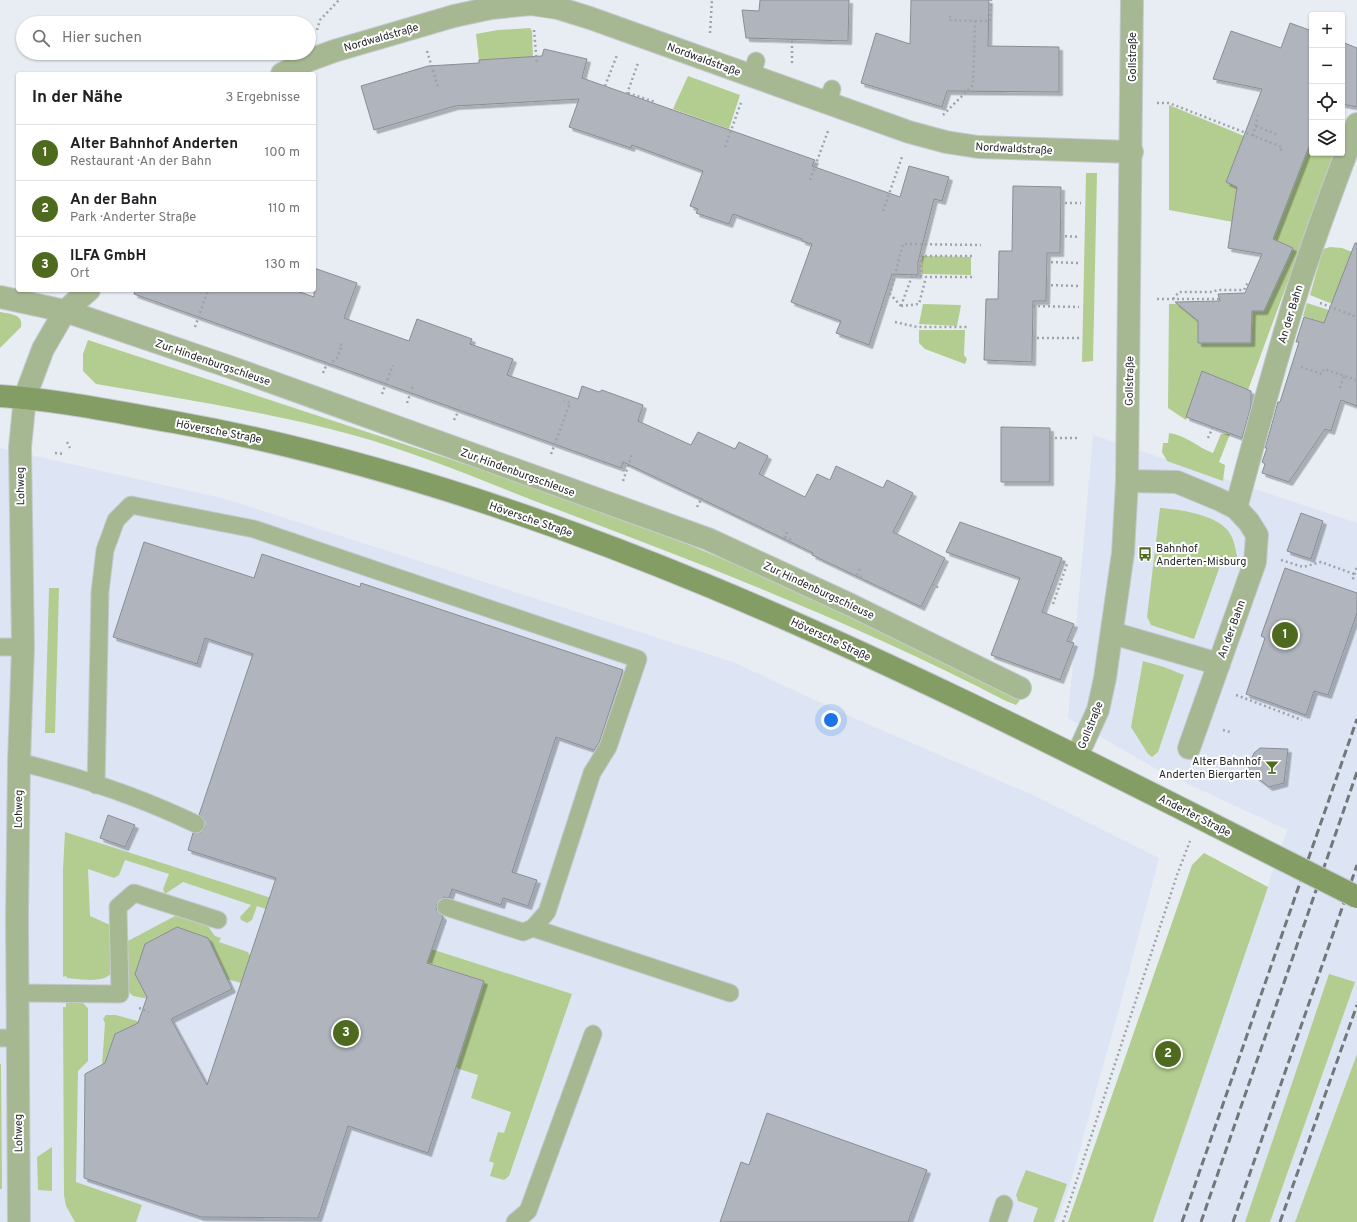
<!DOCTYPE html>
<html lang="de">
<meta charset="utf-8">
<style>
:root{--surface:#fff;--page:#f6f6f6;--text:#202124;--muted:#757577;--line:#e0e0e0;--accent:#4e6a1e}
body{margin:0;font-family:Overpass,sans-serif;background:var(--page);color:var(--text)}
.controls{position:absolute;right:12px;top:12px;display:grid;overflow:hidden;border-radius:4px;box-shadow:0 1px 3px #0004}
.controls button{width:36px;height:36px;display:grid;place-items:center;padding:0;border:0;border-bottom:1px solid var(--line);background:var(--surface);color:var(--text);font:20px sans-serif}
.you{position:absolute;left:831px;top:720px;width:14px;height:14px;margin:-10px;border:3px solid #fff;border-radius:50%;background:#1a73e8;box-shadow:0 0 0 6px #1a73e833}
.badge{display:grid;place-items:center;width:26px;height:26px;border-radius:50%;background:var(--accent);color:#fff;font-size:13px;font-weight:700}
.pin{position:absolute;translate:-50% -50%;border:2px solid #fff;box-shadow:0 1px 4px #0006}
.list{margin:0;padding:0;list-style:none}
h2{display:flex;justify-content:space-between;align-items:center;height:52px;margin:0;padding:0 16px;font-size:17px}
h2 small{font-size:13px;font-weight:400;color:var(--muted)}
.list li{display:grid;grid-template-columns:26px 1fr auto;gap:12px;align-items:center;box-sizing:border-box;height:56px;padding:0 16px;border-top:1px solid var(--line)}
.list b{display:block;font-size:15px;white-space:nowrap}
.list p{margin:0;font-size:13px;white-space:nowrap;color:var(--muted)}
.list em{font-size:13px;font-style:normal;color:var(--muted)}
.icon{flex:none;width:22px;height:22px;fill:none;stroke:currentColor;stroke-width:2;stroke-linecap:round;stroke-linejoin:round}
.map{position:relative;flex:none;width:1357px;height:1222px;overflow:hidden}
.search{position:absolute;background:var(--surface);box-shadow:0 1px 3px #0004;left:16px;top:16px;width:300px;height:44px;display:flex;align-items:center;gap:10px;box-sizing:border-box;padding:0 14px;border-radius:22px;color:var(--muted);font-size:15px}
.panel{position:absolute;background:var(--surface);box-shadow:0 1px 3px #0004;left:16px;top:72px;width:300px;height:220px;border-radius:4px}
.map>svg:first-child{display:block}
</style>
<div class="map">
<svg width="1357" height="1222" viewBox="0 0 1357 1222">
<defs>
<filter id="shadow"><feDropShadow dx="3.5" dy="3.5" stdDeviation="0" flood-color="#0004"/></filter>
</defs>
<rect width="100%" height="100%" fill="#e8edf4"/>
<!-- built -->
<g fill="#dde5f4">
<polygon points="1093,435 1357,523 1357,1054 1295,1222 1151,1222 1287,830 1156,769 1068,718"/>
<polygon points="0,448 226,499 733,662 863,722 1033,795 1159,858 1122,998 1071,1181 1057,1222 0,1222"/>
</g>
<!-- green -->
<g fill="#b2cd8f">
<polygon points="530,28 532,31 533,57 479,60 476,34 498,30"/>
<polygon points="688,76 740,95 729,129 673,109"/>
<polygon points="1169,105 1244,136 1226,182 1286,206 1312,139 1312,153 1335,153 1248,390 1202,371 1186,420 1168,408 1169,304 1198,303 1198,343 1251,343 1252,311 1264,311 1293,248 1233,222 1169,210"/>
<polygon points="1086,173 1097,173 1093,361 1082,362"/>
<polygon points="1330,247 1342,248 1352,252 1357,314 1310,295 1323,249"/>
<polygon points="922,256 971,257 971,275 922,274"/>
<polygon points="1307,303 1357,319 1345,330 1303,316"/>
<polygon points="923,304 961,305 957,326 919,324"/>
<path d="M0,312C10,314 24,314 21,327L0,348Z"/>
<polygon points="919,330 965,330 964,355 967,359 965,364 925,349 919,343"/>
<path d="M88,340L495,474L687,544L752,571L826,605L1020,700L1016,705L1006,701C864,627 713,568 564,512C494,486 425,455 353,435C269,412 182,399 96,384L83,371V354Z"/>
<path d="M1169,433C1186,435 1197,447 1213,453L1221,434H1230L1219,462L1225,465L1223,481L1167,461L1162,452L1163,443H1168Z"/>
<path d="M1160,508C1178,509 1218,515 1229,532C1235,541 1236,552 1238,562L1220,566L1194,639L1151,625L1147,617Z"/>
<polygon points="49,588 59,588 55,733 45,733"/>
<polygon points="1143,661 1164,667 1184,675 1158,752 1152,757 1148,754 1131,727"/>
<path d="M65,832L572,994L509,1176L504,1180L490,1176L494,1163L489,1161L498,1132L504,1133L511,1112L471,1098L478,1075L456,1068L484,981L257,906L252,920L247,923L241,920L240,917L251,905L183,882L165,894L163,889L169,874L125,860L119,875L114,878L88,869L90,916L110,925L112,972C105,984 79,979 67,978L66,976L63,977V869Z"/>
<polygon points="1204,853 1268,887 1153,1222 1068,1222 1192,865"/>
<polygon points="175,916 207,925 215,936 221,938 219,942 248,952 250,956 241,983 220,977 222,969 208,938 177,927 145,944 135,974 149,999 133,996 128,991 126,942"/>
<polygon points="1329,974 1355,982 1270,1222 1245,1222"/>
<polygon points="82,1002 88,1008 88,1061 78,1071 76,1182 142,1205 136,1222 75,1222 66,1206 64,1195 63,1007 66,1007 66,1003"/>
<polygon points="106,1015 116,1015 141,1022 115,1034 105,1063 102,1065 105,1023 103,1019"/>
<polygon points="1357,1054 1357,1222 1295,1222"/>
<polygon points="0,1064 1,1064 2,1189 0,1189"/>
<polygon points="52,1147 52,1191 38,1190 37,1157"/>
<polygon points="1026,1170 1067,1184 1054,1222 1033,1222 1038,1208 1018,1201 1016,1195"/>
</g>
<!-- building -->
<g fill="#b0b4bc" stroke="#898d94" filter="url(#shadow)">
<polygon points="760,0 849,0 848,41 746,38 742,10 759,11"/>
<polygon points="911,0 989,0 988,46 1059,47 1059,92 947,91 942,107 861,83 876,33 910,44"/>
<polygon points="1290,23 1312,31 1312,139 1273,239 1293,248 1264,311 1252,311 1251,343 1198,343 1198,321 1175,302 1220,301 1218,294 1245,293 1262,254 1228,248 1237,187 1226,182 1262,89 1213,79 1231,31 1281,48"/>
<polygon points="1342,42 1357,48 1357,107 1342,104"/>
<polygon points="544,49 587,59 582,78 778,147 815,160 812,166 900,197 909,166 949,177 942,201 934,199 918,262 918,275 892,274 869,345 836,333 841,321 791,302 812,244 802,241 802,239 733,214 729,224 696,213 698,209 690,206 703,171 632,145 631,148 569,127 579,99 455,106 374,130 361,86 428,66 479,63 479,60 542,56"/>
<polygon points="1013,186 1061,187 1060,253 1047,253 1046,301 1033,301 1032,362 984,360 986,299 998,299 999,251 1012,251"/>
<polygon points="1355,243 1357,243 1357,406 1341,400 1331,431 1325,429 1289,482 1262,473 1265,464 1262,462 1267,448 1265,448 1270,431 1278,402 1280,402 1299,342 1296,342 1304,317 1324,323"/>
<polygon points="314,268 357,283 344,318 409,341 417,319 472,339 470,344 513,359 507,375 578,399 582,386 599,392 602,390 643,405 638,421 691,445 698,432 735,449 739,442 768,456 759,474 805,497 817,474 830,480 836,466 883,488 887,480 913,493 893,532 945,558 921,607 812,555 813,553 716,506 623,462 621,468 134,294 135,290 294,290 314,297"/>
<polygon points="1202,371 1251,391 1251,406 1242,438 1186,417"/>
<polygon points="1001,427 1050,428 1050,482 1001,482"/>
<polygon points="1301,513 1323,521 1311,559 1287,551"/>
<polygon points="960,522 1062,558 1042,612 1074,624 1067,641 1074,643 1060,680 991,655 1020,578 946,552"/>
<polygon points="144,542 254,578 262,554 360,587 361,583 623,670 599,743 594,750 556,737 512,872 537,880 528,906 503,898 501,905 452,889 449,898 444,897 437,904 436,909 443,917 427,963 484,981 428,1153 348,1126 318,1218 201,1217 84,1178 85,1074 105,1063 115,1034 138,1023 147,997 135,974 145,944 177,927 208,938 232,989 171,1019 207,1085 276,878 188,850 193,833 201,832 205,828 204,819 199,815 253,654 205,638 197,664 113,637"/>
<polygon points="1285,568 1357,593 1357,613 1328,695 1314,691 1306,715 1246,694 1265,638 1261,636"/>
<polygon points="1260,748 1288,749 1284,783 1269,787 1247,770 1254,753"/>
<polygon points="108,815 135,825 125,847 100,838"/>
<polygon points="767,1113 927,1170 908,1222 720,1222 741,1162 749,1165"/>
</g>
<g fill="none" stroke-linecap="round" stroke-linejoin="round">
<defs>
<g id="service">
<polyline points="751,76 756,61"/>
<polyline points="828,103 832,89"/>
<polyline points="0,647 23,647"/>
<path d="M19,762C80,777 140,797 196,824"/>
<polyline points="96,785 100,592 105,550 116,520 131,505 254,529 638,659 608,747 592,773 547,912 533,928 523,932 446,907"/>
<polyline points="533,928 730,993"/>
<polyline points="17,993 120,994 118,907 134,893 218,920"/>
<polyline points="0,1038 17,1038"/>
<polyline points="515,1222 528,1211 593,1034"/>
<polyline points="998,1222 1004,1204"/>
</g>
<g id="minor">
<polyline points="282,74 307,61 334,51 454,16 491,8 531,4 558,8 590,18 909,132 946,142 978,147 1132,152"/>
<polyline points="0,297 65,311 86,318 230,367 708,539 851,605 1020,688"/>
<polyline points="1127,481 1177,482 1218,499 1236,508 1249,522 1257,535 1255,562 1189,748"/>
<path d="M1236,508C1255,437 1274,366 1296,295C1314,237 1336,181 1357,124"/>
<polyline points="1112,633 1219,664"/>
<polyline points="1077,756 1098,710 1105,678 1123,553 1127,481 1132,0"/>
<polyline points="19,1222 17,918 19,762 23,647 20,447 25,397 43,349 65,311 89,290"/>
</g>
<path id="secondary" d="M0,396C59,400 116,412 174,422C542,488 885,659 1216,826"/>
</defs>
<!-- service casing -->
<use href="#service" stroke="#c5c9d0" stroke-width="19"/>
<!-- minor casing -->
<use href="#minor" stroke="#c5c9d0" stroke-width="24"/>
<!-- secondary casing -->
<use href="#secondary" stroke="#c5c9d0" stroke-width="24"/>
<!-- path -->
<g stroke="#9fa3a9" stroke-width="2.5" stroke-dasharray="2 3" stroke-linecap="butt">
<polyline points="975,21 990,21 991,0"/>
<polyline points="317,30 320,20 339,0"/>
<polyline points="534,30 537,65"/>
<polyline points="710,33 712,0"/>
<polyline points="427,51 438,87"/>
<polyline points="792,63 792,39"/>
<polyline points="605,86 617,55"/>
<polyline points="628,93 655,102"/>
<polyline points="627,94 638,63"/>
<polyline points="1157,103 1169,103 1282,147 1280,151"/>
<polyline points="943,115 973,85 975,21 949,20 950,16"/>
<polyline points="1256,126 1278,135"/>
<polyline points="1253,136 1258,115"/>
<polyline points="725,147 742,100"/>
<polyline points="810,180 828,131"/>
<polyline points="1060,203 1081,203"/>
<polyline points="883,211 902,157"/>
<polyline points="1060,236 1080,237"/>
<polyline points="1046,262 1080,263"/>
<polyline points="1046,285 1080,286"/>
<polyline points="1157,299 1219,299"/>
<polyline points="1173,299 1179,292 1213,292 1217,290 1244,290 1248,282 1249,282"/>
<polyline points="1320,303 1357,317"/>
<polyline points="901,306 890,294 903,244 981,245"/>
<polyline points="901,306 912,276 921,276 921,256 972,256"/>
<polyline points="901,306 919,304 926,277 973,277"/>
<polyline points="1033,306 1079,307"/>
<polyline points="895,322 917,327 969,327"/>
<polyline points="195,327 208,290"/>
<polyline points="1032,338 1079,338"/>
<polyline points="1301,367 1322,374 1324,369 1357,380"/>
<polyline points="323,373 325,368 337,358 342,345 339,344"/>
<polyline points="1340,388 1344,376"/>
<polyline points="382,394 393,365"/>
<polyline points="407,403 413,386"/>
<polyline points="454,420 461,406"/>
<polyline points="1050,438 1077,438"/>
<polyline points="1208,438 1213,427"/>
<polyline points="67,442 70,448"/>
<polyline points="55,453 64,454"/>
<polyline points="551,454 570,403 564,401"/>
<polyline points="623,481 632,454"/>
<polyline points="697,507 702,498"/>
<polyline points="787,532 785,537 792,540"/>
<polyline points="1281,560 1303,567 1321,562 1354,574"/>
<polyline points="860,569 857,575 864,578"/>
<polyline points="1354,579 1353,578 1357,567"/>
<polyline points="932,584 939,588"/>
<polyline points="1053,604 1067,564 1060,561"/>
<polyline points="1236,695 1302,720"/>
<polyline points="1223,730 1230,732"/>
<polyline points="139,1008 149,1012"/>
<polyline points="1063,1222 1177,875 1190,841"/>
</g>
<!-- service -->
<use href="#service" stroke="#a6b891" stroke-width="17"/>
<!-- minor -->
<use href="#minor" stroke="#a6b891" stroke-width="22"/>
<!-- secondary -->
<use href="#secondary" stroke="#849d64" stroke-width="22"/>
<!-- rail -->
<g stroke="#73767b" stroke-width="3" stroke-dasharray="8 4" stroke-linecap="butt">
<polyline points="1182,1222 1357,719"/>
<polyline points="1201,1222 1357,772"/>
<polyline points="1233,1222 1357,865"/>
<polyline points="1280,1222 1357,1005"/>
</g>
<defs>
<polyline id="secondary-bridge" points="1216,826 1357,897"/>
</defs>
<!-- secondary-bridge casing -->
<use href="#secondary-bridge" stroke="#c5c9d0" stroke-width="24" stroke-linecap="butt"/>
<!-- secondary-bridge -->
<use href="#secondary-bridge" stroke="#849d64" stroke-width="22"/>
</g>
<!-- icons -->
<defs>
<symbol id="bus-bare" viewBox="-9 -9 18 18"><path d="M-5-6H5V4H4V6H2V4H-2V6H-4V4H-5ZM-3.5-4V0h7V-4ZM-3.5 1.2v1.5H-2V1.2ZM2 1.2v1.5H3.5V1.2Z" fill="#4e6a1e" stroke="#fff" stroke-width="2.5" paint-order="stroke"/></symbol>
<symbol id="bar-bare" viewBox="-9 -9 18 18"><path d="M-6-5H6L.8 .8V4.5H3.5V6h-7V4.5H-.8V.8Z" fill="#4e6a1e" stroke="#fff" stroke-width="2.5" paint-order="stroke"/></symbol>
</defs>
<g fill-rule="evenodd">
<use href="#bus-bare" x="1135" y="544" width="20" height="20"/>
<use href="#bar-bare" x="1262" y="757" width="20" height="20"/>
</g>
<g text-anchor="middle" stroke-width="4" stroke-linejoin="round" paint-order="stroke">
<!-- street labels -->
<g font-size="11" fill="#25272a" stroke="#fff">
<text transform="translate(381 37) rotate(-16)" y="4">Nordwaldstraße</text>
<text transform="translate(1132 57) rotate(-90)" y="4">Gollstraße</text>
<text transform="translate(704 59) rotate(20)" y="4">Nordwaldstraße</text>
<text transform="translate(1014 148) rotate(3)" y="4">Nordwaldstraße</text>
<text transform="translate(1290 314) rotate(-73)" y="4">An der Bahn</text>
<text transform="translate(213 362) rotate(19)" y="4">Zur Hindenburgschleuse</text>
<text transform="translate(1129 381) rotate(-89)" y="4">Gollstraße</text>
<text transform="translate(219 431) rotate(11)" y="4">Höversche Straße</text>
<text transform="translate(518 472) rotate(20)" y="4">Zur Hindenburgschleuse</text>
<text transform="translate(20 486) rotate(-91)" y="4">Lohweg</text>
<text transform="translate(531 519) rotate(19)" y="4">Höversche Straße</text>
<text transform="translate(819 590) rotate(25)" y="4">Zur Hindenburgschleuse</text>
<text transform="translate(1231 629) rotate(-70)" y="4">An der Bahn</text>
<text transform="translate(831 639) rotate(25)" y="4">Höversche Straße</text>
<text transform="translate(1090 725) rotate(-68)" y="4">Gollstraße</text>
<text transform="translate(18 809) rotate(-89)" y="4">Lohweg</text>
<text transform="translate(1195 815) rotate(27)" y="4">Anderter Straße</text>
<text transform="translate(18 1133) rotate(-91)" y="4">Lohweg</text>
</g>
<!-- poi labels -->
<g font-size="11" fill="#25272a" stroke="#fff" text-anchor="start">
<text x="1156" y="552">Bahnhof<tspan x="1156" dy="13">Anderten-Misburg</tspan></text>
<text x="1261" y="765" text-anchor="end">Alter Bahnhof<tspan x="1261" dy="13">Anderten Biergarten</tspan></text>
</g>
</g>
</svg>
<div class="controls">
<button>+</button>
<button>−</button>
<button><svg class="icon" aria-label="locate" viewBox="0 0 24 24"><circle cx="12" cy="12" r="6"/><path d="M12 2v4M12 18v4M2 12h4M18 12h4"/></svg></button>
<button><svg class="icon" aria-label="layers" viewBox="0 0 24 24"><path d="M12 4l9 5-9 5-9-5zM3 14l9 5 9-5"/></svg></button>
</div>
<div class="you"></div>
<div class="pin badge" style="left:1285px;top:635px">1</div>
<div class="pin badge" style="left:1168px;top:1054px">2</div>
<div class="pin badge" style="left:346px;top:1033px">3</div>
<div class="search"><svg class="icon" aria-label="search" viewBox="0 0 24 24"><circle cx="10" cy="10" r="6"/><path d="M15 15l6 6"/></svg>Hier suchen</div>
<section class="panel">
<h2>In der Nähe<small>3 Ergebnisse</small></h2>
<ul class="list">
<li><span class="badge">1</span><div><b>Alter Bahnhof Anderten</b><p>Restaurant · An der Bahn</p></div><em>100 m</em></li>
<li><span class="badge">2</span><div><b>An der Bahn</b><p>Park · Anderter Straße</p></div><em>110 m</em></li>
<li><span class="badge">3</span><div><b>ILFA GmbH</b><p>Ort</p></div><em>130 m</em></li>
</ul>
</section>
</div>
